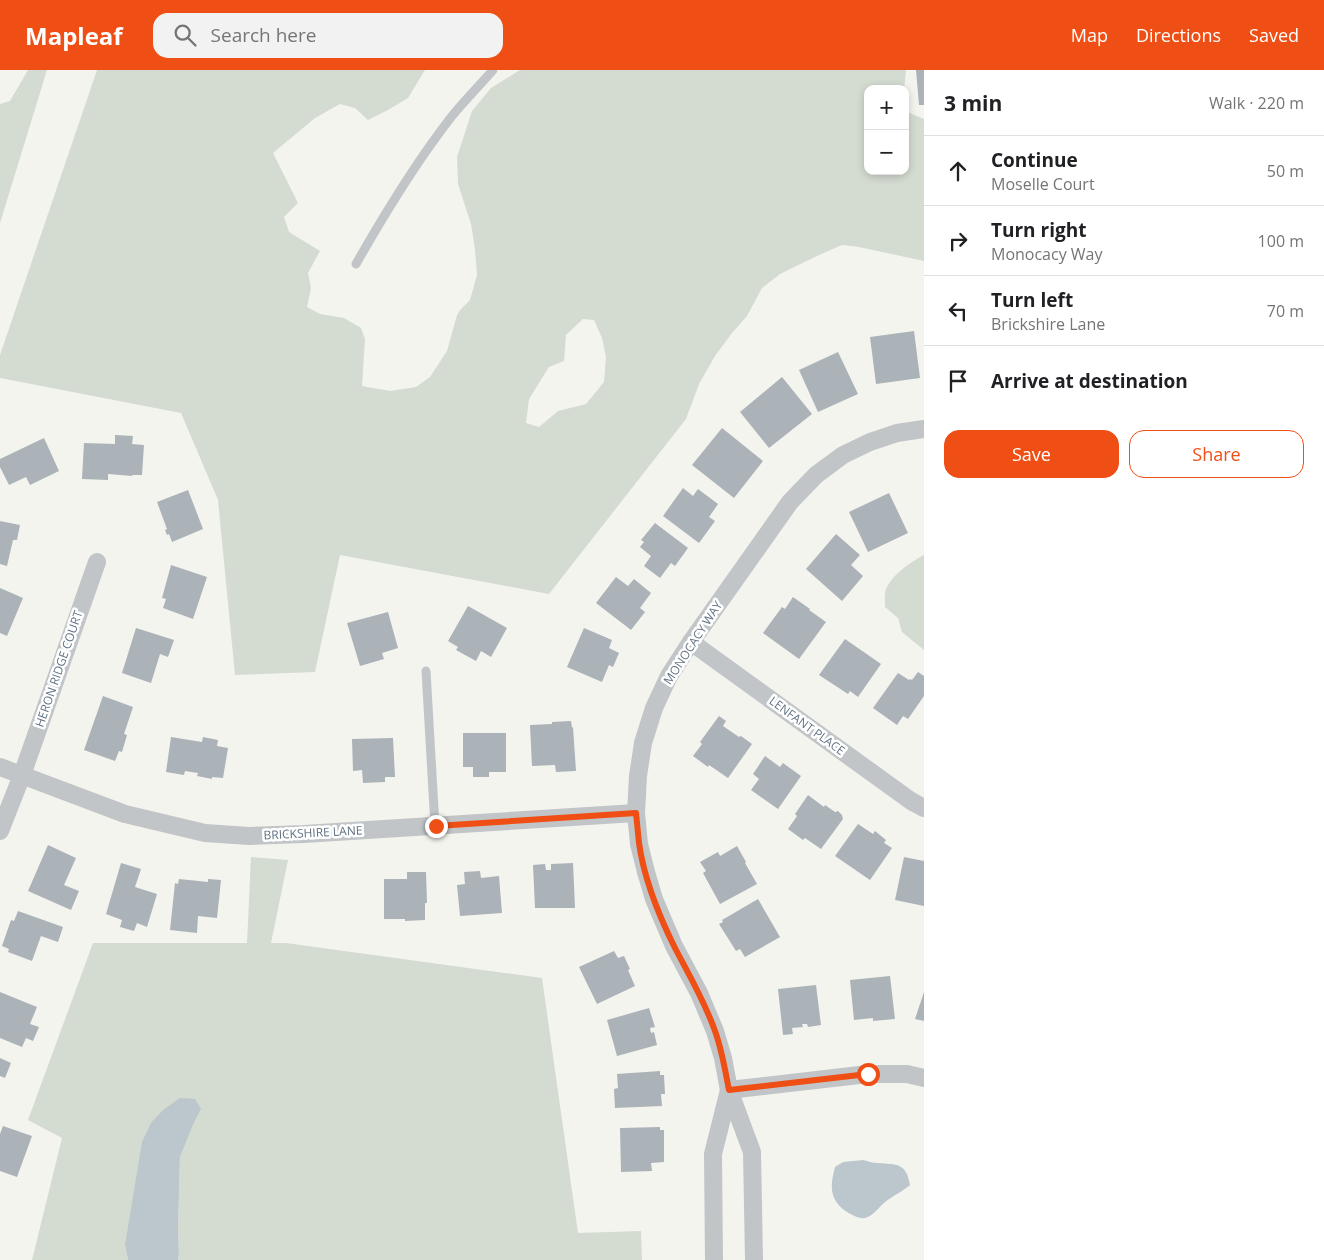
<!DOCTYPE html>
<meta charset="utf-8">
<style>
:root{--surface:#fff;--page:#f2f2f2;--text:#202124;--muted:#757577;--line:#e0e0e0;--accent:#ef4e14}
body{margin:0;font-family:"Open Sans",sans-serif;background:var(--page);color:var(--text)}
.controls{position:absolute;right:15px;top:15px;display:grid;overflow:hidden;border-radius:10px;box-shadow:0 2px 8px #0003}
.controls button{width:45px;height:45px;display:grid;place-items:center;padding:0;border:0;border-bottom:1px solid var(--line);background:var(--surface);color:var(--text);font:25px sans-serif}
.stop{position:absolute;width:15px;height:15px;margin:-11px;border:4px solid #ef4e14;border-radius:50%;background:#fff}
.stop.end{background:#ef4e14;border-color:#fff;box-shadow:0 1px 5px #0008}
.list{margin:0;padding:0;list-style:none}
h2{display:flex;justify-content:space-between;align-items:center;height:65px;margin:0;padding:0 20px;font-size:21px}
h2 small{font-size:16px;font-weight:400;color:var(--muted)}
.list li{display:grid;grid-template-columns:32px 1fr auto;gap:15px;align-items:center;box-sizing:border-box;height:70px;padding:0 20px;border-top:1px solid var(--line)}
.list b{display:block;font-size:19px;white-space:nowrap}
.list p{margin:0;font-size:16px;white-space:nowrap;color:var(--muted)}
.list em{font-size:16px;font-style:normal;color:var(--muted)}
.actions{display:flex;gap:10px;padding:15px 20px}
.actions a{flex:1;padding:11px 0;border:1px solid var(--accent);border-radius:15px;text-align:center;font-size:18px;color:var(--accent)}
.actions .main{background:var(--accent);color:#fff}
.icon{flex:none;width:28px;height:28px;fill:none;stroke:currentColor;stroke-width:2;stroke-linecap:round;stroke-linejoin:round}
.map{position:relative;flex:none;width:924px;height:1190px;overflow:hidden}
header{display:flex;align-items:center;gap:30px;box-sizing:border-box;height:70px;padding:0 25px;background:var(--accent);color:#fff}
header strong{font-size:24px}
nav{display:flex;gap:28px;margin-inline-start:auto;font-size:18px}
.search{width:350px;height:45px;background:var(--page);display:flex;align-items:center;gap:12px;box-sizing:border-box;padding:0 18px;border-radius:15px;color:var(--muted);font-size:19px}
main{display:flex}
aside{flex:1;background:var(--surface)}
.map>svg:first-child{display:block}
</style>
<header>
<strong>Mapleaf</strong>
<div class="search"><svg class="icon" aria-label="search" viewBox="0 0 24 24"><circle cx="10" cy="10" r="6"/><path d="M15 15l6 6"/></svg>Search here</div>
<nav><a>Map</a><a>Directions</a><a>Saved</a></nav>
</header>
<main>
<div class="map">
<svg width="924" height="1190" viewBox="0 0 924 1190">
<rect width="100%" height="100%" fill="#f4f4ef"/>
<!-- green -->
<g fill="#d4dbd0" fill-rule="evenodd">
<polygon points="28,0 47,0 0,153 0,34 10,31"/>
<path d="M97,0H425L408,28L388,40L368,50L355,38L340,34L315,48L273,83L298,133L284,147L289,162L320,181L308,203L311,218L307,237L320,244L344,248L361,258L365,269L362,316L390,321L416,317L430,307L447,281L457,245L461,239L470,230L477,205L475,179L471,154L458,114L457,87L472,41L491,18L520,0H906L904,19H868V101H905V41L924,49V191L859,177L842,175L819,185L780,204L762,218L747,246L732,263L715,286L699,314L686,349L549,524L340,485L315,602L235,605L218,430L181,343L0,308V285ZM583,249L594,250L602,268L606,287L604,312L586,334L558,341L539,357L526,353L529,329L549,297L564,291L566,265Z"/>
<path d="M924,485V580L902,562L898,548L885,537C885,531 884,522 887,517C894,503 911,492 924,485Z"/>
<polygon points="251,787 288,790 271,873 286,873 542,908 578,1163 641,1161 642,1190 178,1190 179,1184 178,1160 180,1087 193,1055 201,1039 125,1175 128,1190 32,1190 62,1068 28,1050 93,873 247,873"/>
</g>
<!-- water -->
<g fill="#bbc7cc">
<polygon points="180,1028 195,1029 201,1039 193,1055 180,1087 178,1160 179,1184 178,1190 128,1190 125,1175 142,1072 151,1053 163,1040"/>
<path d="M863,1090C868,1091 873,1093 878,1093C897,1095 906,1092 910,1115C902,1122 892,1126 884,1133C878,1138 873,1146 865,1148C859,1149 852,1145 847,1142C829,1130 830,1116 835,1097L843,1092Z"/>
</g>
<!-- building -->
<g fill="#abb2b8">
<polygon points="916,0 924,0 924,35 919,35"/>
<polygon points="914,261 920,308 876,314 870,267"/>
<polygon points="838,282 858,324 818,342 799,300"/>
<polygon points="782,307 812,344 769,378 740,342"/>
<polygon points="722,358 763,391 734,428 692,395"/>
<polygon points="115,365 133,366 132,374 144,375 142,405 132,405 132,406 108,404 108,410 82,409 84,373 115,374"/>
<polygon points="44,368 59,401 30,415 26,407 9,415 0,397 0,389"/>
<polygon points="683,418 693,426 698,419 718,434 709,447 715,451 699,473 663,446"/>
<polygon points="188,420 203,459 172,472 169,464 167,465 165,460 167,459 157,432"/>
<polygon points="889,423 908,463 868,482 849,442"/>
<polygon points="0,451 20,455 17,470 13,470 7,496 0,494"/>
<polygon points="655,453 688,478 675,496 671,493 660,508 644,496 651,486 640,477 644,472 641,470"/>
<polygon points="836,464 860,485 851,495 863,506 842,531 806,499"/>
<polygon points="171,495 207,507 193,549 163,538 166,529 162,528"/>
<polygon points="616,507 628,516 634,509 651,523 640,538 645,542 631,560 596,533"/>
<polygon points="0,518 23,528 7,566 0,563"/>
<polygon points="793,527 810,539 809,540 826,552 799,589 763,563 782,537 785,539"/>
<polygon points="468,536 507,558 491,587 481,581 476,591 456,580 458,577 448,571"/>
<polygon points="388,542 398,578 382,583 384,589 360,596 347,553"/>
<polygon points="136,558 174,570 168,587 160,584 151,613 122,603"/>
<polygon points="584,558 612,570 609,578 619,583 613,597 609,595 602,612 567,597"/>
<polygon points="845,569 881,594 858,627 850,621 848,624 819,605"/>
<polygon points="918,602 924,606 924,626 908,649 903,646 897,655 873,638 898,603 909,610 910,609 912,610"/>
<polygon points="103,626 133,637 124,664 127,665 122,682 119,681 115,691 84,680"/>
<polygon points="719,646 726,651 723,656 739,667 741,666 752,674 728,708 709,695 708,697 693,686 702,674 700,672"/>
<polygon points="571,651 572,658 573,657 576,701 556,702 555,695 532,696 530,655 552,654 552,652"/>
<polygon points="463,663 506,663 506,702 489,702 489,707 473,707 473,697 463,697"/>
<polygon points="171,667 202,672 203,667 218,670 217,676 228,678 223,708 212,707 212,709 197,706 198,703 185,701 184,705 166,702"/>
<polygon points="393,668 395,707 385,707 385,712 363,713 362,700 353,701 352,669"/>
<polygon points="765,686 780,697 783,693 801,706 778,739 751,720 759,709 753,704"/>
<polygon points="808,725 824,737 825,735 835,742 838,741 842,745 843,749 821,779 805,768 803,770 788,759 797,746 795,744"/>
<polygon points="858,754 873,764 875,761 886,770 884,773 892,778 870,810 835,786"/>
<polygon points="48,775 76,788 64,815 79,821 71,840 28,821"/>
<polygon points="737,776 746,792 745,793 757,814 720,834 703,803 706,801 700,792 718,782 720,786"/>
<polygon points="904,787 924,791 924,836 895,830"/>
<polygon points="121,793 141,799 135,817 157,824 147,857 137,853 134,861 120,857 122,850 106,844"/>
<polygon points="573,793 575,838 535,838 533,795 545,794 546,800 551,800 551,794"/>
<polygon points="480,801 481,808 499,806 502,843 460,846 457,815 465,814 464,802"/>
<polygon points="407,802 426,802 427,833 425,833 425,850 405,851 405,849 384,849 384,809 407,809"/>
<polygon points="179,809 208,812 208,809 221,810 217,848 198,846 197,863 170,860 175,813 178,814"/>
<polygon points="758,829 780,867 745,887 740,879 736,881 719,854 723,852 722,850"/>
<polygon points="18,841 63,857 58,872 41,866 32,891 8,882 9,879 2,876 11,850 14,851"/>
<polygon points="614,881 618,888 624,886 630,899 628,900 635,916 597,934 579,897"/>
<polygon points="890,906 895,949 873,951 873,948 854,950 850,910"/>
<polygon points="816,915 821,955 808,957 807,954 802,954 803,957 792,958 793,964 783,965 778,919"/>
<polygon points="0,922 37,937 30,954 39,957 33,971 26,968 22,977 0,968"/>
<polygon points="924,922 924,951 915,949"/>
<polygon points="649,938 655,957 650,958 651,963 654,962 657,975 617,986 607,950"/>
<polygon points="0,988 11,993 5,1008 0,1006"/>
<polygon points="660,1001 660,1005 664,1005 665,1024 661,1024 662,1036 615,1038 614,1019 618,1018 617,1004"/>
<polygon points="3,1056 32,1066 17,1107 0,1101 0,1064"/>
<polygon points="660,1057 660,1060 664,1060 664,1092 651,1093 652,1101 621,1102 620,1058"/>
</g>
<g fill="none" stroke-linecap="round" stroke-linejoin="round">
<!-- lane -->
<g stroke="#c1c5c8" stroke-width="9">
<path d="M356,194C385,143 416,92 452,46C465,30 480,15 493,0"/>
<polyline points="426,601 435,756"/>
</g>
<!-- street -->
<g stroke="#c1c5c8" stroke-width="18">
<polyline points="691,572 893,718 911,731 924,738"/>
<polyline points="0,697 125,744 205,763 249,766 304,764 636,743"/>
<polyline points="0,761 22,705 97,492"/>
<polyline points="729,1020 868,1004 907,1004 924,1008"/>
<polyline points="714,1190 713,1084 729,1020"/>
<polyline points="754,1190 752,1082 729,1020 723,988 715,961 699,923 674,876 654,829 646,802 639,774 636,743 638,706 643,673 654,638 669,606 691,572 790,432 816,405 843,385 870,372 897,363 924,359"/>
</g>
</g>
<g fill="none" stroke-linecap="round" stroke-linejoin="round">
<!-- route -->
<path stroke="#ef4e14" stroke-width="6" d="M436,756L636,743C637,753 638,763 639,773C644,809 659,846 675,878C689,905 705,932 715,961C722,980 725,1000 729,1020L868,1004"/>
</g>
<g text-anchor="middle" stroke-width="5" stroke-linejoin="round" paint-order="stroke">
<!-- street labels -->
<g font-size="12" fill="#617283" stroke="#fff">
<text transform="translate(693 573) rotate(-57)" y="4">MONOCACY WAY</text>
<text transform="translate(59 599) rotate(-71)" y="4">HERON RIDGE COURT</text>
<text transform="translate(807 656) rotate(36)" y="4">LENFANT PLACE</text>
<text transform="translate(313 763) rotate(-3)" y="4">BRICKSHIRE LANE</text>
</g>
</g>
</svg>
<div class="controls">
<button>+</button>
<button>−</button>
</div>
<div class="stop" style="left:868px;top:1004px"></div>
<div class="stop end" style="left:436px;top:756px"></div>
</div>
<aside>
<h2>3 min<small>Walk · 220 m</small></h2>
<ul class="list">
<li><svg class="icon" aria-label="ahead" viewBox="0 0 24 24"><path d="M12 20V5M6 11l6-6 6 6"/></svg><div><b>Continue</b><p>Moselle Court</p></div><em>50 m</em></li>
<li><svg class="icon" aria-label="right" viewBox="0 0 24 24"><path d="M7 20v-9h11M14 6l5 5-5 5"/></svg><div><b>Turn right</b><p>Monocacy Way</p></div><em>100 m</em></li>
<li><svg class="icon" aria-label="left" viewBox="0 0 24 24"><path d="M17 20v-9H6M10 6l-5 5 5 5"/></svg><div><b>Turn left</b><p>Brickshire Lane</p></div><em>70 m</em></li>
<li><svg class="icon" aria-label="arrive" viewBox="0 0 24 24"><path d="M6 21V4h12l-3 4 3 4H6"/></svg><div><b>Arrive at destination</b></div></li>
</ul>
<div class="actions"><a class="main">Save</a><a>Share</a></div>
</aside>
</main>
